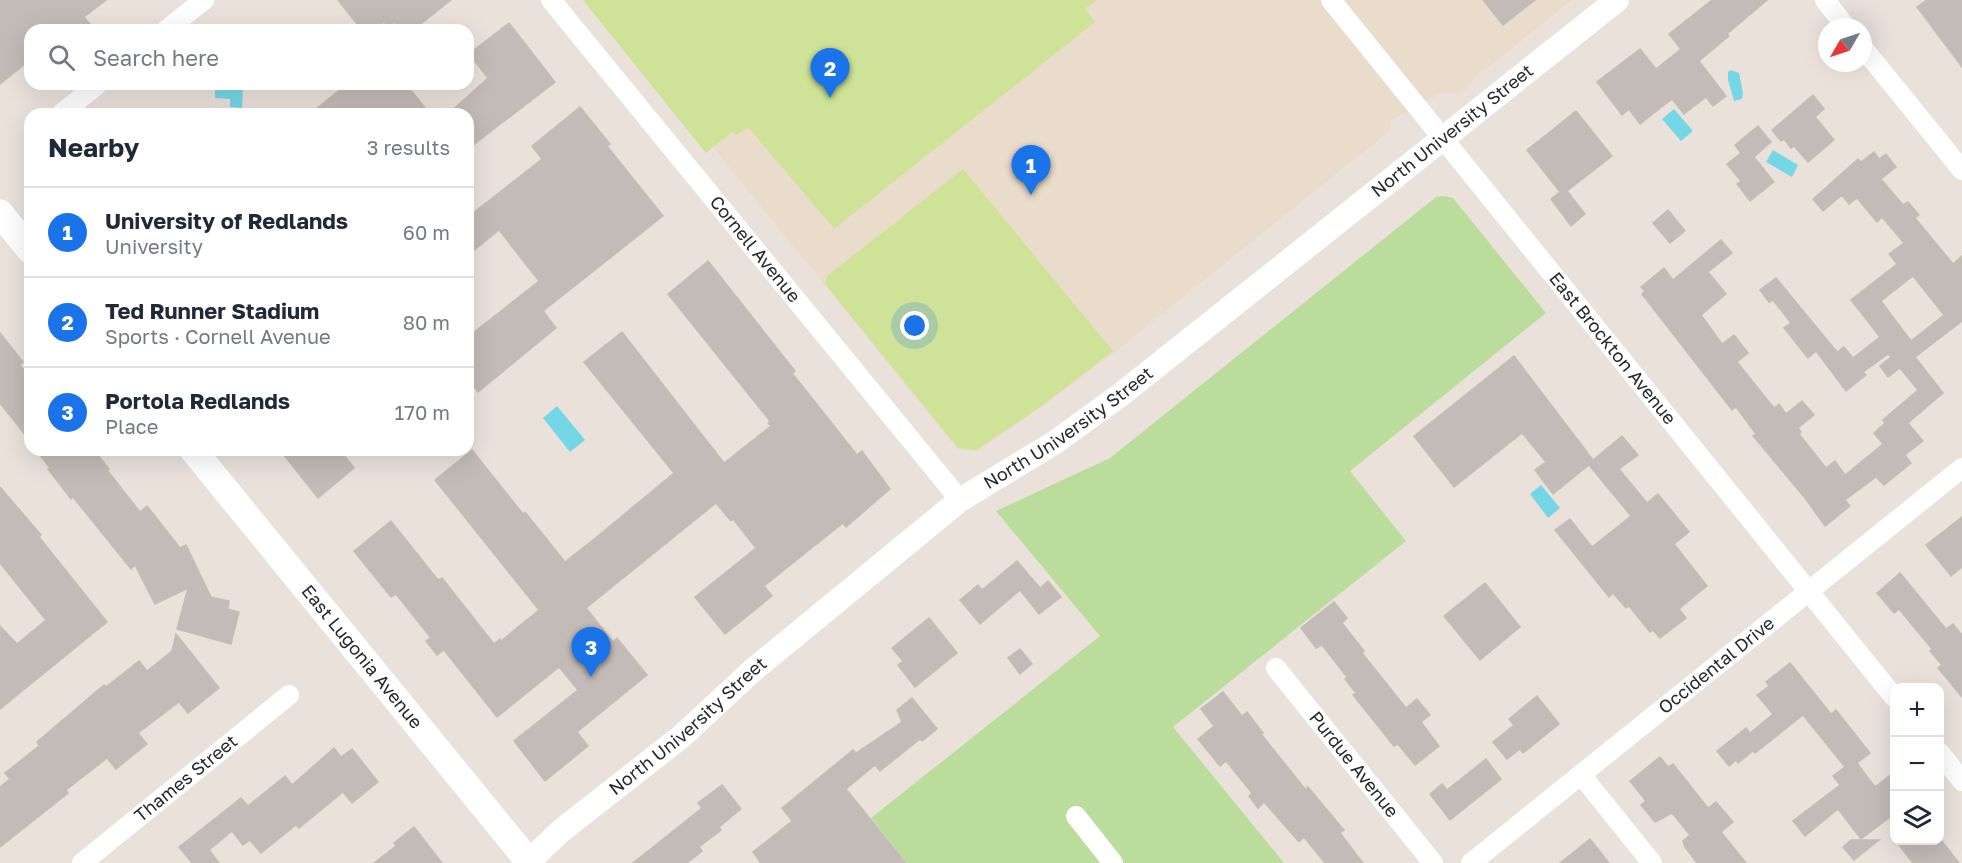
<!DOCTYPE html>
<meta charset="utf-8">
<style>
:root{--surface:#fff;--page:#f6f6f7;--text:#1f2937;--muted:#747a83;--line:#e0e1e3;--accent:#1a73e8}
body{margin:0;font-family:"Golos Text",sans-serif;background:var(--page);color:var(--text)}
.controls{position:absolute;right:18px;bottom:18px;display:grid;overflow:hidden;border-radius:12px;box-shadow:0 6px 24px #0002}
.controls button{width:54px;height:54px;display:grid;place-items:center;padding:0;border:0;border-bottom:2px solid var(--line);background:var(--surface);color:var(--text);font:30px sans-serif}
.compass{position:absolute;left:1818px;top:18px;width:54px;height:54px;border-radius:50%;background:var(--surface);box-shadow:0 6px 24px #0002;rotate:231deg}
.you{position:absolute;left:915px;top:326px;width:21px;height:21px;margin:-15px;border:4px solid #fff;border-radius:50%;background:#1a73e8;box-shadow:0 0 0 9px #1a73e833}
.badge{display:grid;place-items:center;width:39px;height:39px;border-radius:50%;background:var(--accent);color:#fff;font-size:20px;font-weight:700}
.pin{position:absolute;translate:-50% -50px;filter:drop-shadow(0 2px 3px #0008)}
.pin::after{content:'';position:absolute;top:32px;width:21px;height:18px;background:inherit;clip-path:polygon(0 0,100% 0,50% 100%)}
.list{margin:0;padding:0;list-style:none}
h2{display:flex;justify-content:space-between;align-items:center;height:78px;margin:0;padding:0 24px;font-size:26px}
h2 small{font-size:20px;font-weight:400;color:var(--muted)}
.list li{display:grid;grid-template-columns:39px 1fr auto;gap:18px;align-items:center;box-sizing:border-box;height:90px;padding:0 24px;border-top:2px solid var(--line)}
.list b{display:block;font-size:22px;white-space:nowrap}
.list p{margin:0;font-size:20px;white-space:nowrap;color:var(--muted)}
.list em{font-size:20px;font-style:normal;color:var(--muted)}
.icon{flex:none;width:33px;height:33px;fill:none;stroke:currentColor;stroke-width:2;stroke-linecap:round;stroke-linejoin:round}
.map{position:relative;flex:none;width:1962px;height:863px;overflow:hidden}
.search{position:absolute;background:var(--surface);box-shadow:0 6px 24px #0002;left:24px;top:24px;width:450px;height:66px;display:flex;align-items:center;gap:15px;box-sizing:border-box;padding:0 21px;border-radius:18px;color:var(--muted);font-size:22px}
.panel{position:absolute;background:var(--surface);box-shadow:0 6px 24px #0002;left:24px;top:108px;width:450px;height:348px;border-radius:18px}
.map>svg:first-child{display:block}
</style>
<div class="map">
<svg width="1962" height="863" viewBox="0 0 1962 863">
<rect width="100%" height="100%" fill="#eae1db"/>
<!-- education -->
<polygon fill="#eadccb" points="583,0 1572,0 1470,82 1467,88 1458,94 1441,93 1390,121 1391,128 1388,132 1115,352 1044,405 977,452 957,449 713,147 706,153"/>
<!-- green -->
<polygon fill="#bbdd9b" points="1443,196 1453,198 1546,313 1350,471 1406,541 1173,727 1284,863 907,863 871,818 1100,636 996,511 1110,458 1436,197"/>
<!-- pitch -->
<g fill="#cee397">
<polygon points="583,0 1096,0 1085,9 1095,22 834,229 748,127 737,135 732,132 706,153"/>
<polygon points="963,169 1113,351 1043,405 976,450 958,448 825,284 827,276"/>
</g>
<!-- water -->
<g fill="#75d7e5">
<polygon points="1731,70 1739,73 1743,93 1742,99 1734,101 1728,80 1728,72"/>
<polygon points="215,84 243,86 242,108 230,107 230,99 215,98"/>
<polygon points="1674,109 1693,131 1681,141 1662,119"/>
<polygon points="1773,150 1798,165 1792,177 1766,162"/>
<polygon points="557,406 585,440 570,452 543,418"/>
<polygon points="1541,485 1560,508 1548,518 1530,494"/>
</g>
<!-- building -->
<g fill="#c2bbb7" stroke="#c5bdb5" stroke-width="1.5" fill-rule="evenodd">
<polygon points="0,0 106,0 84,17 95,30 30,30 30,60 0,84"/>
<polygon points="338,0 451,0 413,30 401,30 394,22 388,27 384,22 374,30 362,30"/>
<polygon points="1483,0 1535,0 1503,25"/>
<polygon points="1712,0 1767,0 1727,34 1729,36 1699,61 1726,96 1713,106 1706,97 1684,114 1672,99 1640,124 1629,109 1622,115 1597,82 1640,49 1656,69 1681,49 1669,34"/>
<polygon points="1927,0 1962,0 1962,67 1917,7"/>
<polygon points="509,23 555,82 468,149 468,114 448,114 488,78 469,54"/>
<polygon points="347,84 406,84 430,114 310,114"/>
<polygon points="1813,95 1824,109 1815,117 1834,140 1808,162 1794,146 1791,148 1784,139 1781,141 1772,130"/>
<polygon points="580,107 610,144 607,146 663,216 543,311 556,328 478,392 468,379 468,337 539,281 499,230 468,255 468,217 542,159 532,146"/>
<polygon points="1576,111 1612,156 1567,191 1585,214 1571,226 1551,199 1560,192 1527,150"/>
<polygon points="1758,126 1771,142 1754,157 1774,182 1750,201 1737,184 1741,181 1727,164 1741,153 1735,145"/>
<path d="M1874,152L1879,159L1886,154L1896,167L1881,179L1903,205L1908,202L1919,215L1915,218L1953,264L1962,256V321L1915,357L1943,393L1908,423L1923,441L1905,455L1911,463L1884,485L1876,477L1845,500L1850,506L1825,526L1805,498L1753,436L1756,434L1736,407L1732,410L1642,294L1645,291L1641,287L1664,268L1673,280L1721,240L1732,253L1708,272L1726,294L1701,315L1722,344L1734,335L1748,353L1737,362L1774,408L1779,404L1786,414L1802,401L1814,415L1798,428L1801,432L1799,434L1826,468L1835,461L1845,475L1883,444L1874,433L1885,423L1883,420L1918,390L1900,368L1888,377L1880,366L1891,357L1888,354L1863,372L1866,375L1846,391L1816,351L1808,358L1784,328L1791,323L1773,300L1769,302L1760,290L1776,278L1837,352L1844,347L1853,358L1880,337L1851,300L1897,264L1889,254L1904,243L1882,217L1877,222L1857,198L1849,204L1842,195L1823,211L1813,199L1858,159L1861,162ZM1913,276L1944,315L1911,341L1881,301Z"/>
<polygon points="1668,210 1685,231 1670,243 1653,223"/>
<polygon points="708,261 795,371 792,373 857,455 862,451 890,489 846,527 843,523 764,586 772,596 725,634 695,597 756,548 733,519 731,521 716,503 586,608 613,642 617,638 647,675 577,732 588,746 545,781 514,741 578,690 559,667 497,717 444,650 437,655 426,641 431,638 396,594 391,597 354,551 391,521 438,580 442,578 494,644 500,639 501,641 539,610 435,480 472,450 523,514 525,512 565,562 598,536 674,473 584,362 622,332 724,463 771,426 768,423 770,421 668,294"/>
<polygon points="0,333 23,362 20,365 30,377 30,441 0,403"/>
<polygon points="1514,356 1593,460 1622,436 1638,455 1619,469 1647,503 1658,494 1689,532 1674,544 1707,586 1679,609 1686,618 1660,638 1653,630 1650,632 1629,606 1626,608 1613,593 1609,597 1555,530 1570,519 1592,547 1631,516 1589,465 1553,494 1535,470 1546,462 1522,433 1454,487 1414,436"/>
<polygon points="36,450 94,450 109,469 107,470 140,512 147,506 180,548 186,545 211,597 229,601 228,609 239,612 231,644 177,629 188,588 155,604 135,565 131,569 73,497 71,499 48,469 50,468"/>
<polygon points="280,450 340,450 354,468 318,498"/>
<polygon points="0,487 41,535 39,537 107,622 0,709 0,626 17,644 46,620 0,563"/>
<polygon points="1962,517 1962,567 1951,576 1926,545"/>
<polygon points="1017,561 1040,588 1048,581 1061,597 1039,614 1020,590 980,624 960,600 978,585 982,590"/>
<polygon points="1900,573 1946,629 1953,624 1962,635 1962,697 1938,668 1942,665 1930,651 1932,649 1899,609 1894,613 1877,593"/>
<polygon points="1485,583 1520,627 1480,660 1444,616"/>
<polygon points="1334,602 1347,618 1342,623 1364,651 1362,653 1406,708 1417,699 1430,715 1421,722 1439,746 1415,765 1398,744 1394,746 1353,695 1356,693 1345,679 1347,677 1322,645 1316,648 1301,628"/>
<polygon points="929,618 957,653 915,687 898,665 903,661 892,648"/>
<polygon points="176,634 219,688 188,713 179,702 138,733 147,744 116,769 107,758 66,790 68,793 0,847 0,787 10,779 5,773 39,746 37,742 104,685 106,687 139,661 147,671 172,651"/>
<polygon points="1020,649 1032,664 1020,674 1008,658"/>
<polygon points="1790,663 1831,714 1836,710 1870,753 1857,763 1875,787 1894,772 1894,814 1861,839 1838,809 1805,836 1793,821 1840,785 1833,776 1845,767 1803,715 1755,753 1753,751 1738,763 1736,760 1729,766 1717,751 1746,728 1750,733 1773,714 1757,695 1769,686 1766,682"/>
<polygon points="1223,692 1242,716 1247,712 1263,733 1261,734 1305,789 1308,787 1344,830 1340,833 1363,863 1325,863 1304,837 1299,842 1264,802 1258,808 1249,796 1252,793 1226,761 1220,766 1198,739 1214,726 1201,709"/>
<polygon points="1537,696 1559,724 1523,753 1520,749 1507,759 1493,742 1514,725 1509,719"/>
<polygon points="912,698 937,729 922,741 920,739 880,771 875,765 846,789 906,863 761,863 753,852 792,821 782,808 853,750 856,753 902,722 897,710"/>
<polygon points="334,748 341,757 352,749 378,782 352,803 343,792 299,828 296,825 261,853 250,840 243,845 232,831 209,850 219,863 192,863 179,847 241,798 248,806 285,776 292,785"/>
<polygon points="1660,757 1668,767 1673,764 1708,808 1716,802 1733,822 1721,832 1746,863 1697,863 1685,847 1683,841 1690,835 1672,813 1655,822 1641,805 1646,801 1630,781"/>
<polygon points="1486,759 1501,779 1450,820 1430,794 1442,784 1447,790"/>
<polygon points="722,785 741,809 719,827 721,830 699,847 702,851 687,863 633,863 702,808 698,803"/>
<polygon points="414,827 442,863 374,863 396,846 394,843"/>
<polygon points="1590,839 1609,863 1560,863"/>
<polygon points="1851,840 1879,840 1854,860 1843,847"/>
<polygon points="1895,840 1941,840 1959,863 1913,863"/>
</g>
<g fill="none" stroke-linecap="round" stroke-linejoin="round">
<!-- minor -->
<g stroke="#fff" stroke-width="20">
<path id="s1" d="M551,0L960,500"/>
<path id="s2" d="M1331,0L1894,697"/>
<polyline points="1825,0 1846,27"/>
<polyline points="166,30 204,0"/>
<polyline points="1863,48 1962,170"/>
<polyline points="61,114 98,84"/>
<path id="s3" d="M1276,668L1433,863"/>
<polyline points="1940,753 1962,781"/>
<polyline points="1582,776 1652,863"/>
<polyline points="1076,816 1113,863"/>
<path id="s4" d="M82,863L289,695"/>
<path id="s5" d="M1471,863L1962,468"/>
</g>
<!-- tertiary -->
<path stroke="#fff" stroke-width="24" id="s6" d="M528,862L562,830L682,736L752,671L960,500L1054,443L1119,396L1617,0"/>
<!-- secondary -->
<g stroke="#fff" stroke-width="27">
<polyline points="0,213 30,250"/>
<path id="s7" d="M193,450L530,863"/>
</g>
</g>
<g text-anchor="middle" stroke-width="4.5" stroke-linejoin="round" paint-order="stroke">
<!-- street labels -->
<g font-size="18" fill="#282828" stroke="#fff">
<text dy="6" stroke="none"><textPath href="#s6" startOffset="1180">North University Street</textPath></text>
<text dy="6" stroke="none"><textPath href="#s1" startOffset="322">Cornell Avenue</textPath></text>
<text dy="6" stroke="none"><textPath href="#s2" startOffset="448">East Brockton Avenue</textPath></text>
<text dy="6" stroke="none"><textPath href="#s6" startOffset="694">North University Street</textPath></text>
<text dy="6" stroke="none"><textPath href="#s7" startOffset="267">East Lugonia Avenue</textPath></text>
<text dy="6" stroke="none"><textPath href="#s5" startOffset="315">Occidental Drive</textPath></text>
<text dy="6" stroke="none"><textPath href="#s6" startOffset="210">North University Street</textPath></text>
<text dy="6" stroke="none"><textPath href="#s3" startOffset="124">Purdue Avenue</textPath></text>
<text dy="6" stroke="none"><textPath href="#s4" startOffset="134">Thames Street</textPath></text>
</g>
</g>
</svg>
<div class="controls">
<button>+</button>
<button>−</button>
<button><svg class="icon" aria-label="layers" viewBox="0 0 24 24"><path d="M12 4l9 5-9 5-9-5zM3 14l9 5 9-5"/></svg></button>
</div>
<svg class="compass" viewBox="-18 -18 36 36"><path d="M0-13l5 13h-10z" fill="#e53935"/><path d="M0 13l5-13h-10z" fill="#747a83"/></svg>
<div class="you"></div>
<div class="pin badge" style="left:1031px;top:195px">1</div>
<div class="pin badge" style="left:830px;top:98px">2</div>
<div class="pin badge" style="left:591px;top:677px">3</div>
<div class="search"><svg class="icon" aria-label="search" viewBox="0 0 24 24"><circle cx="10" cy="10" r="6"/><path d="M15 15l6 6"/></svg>Search here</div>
<section class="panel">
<h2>Nearby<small>3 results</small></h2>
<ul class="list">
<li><span class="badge">1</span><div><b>University of Redlands</b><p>University</p></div><em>60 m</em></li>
<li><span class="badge">2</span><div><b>Ted Runner Stadium</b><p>Sports · Cornell Avenue</p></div><em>80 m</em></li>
<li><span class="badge">3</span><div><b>Portola Redlands</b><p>Place</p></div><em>170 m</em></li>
</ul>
</section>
</div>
